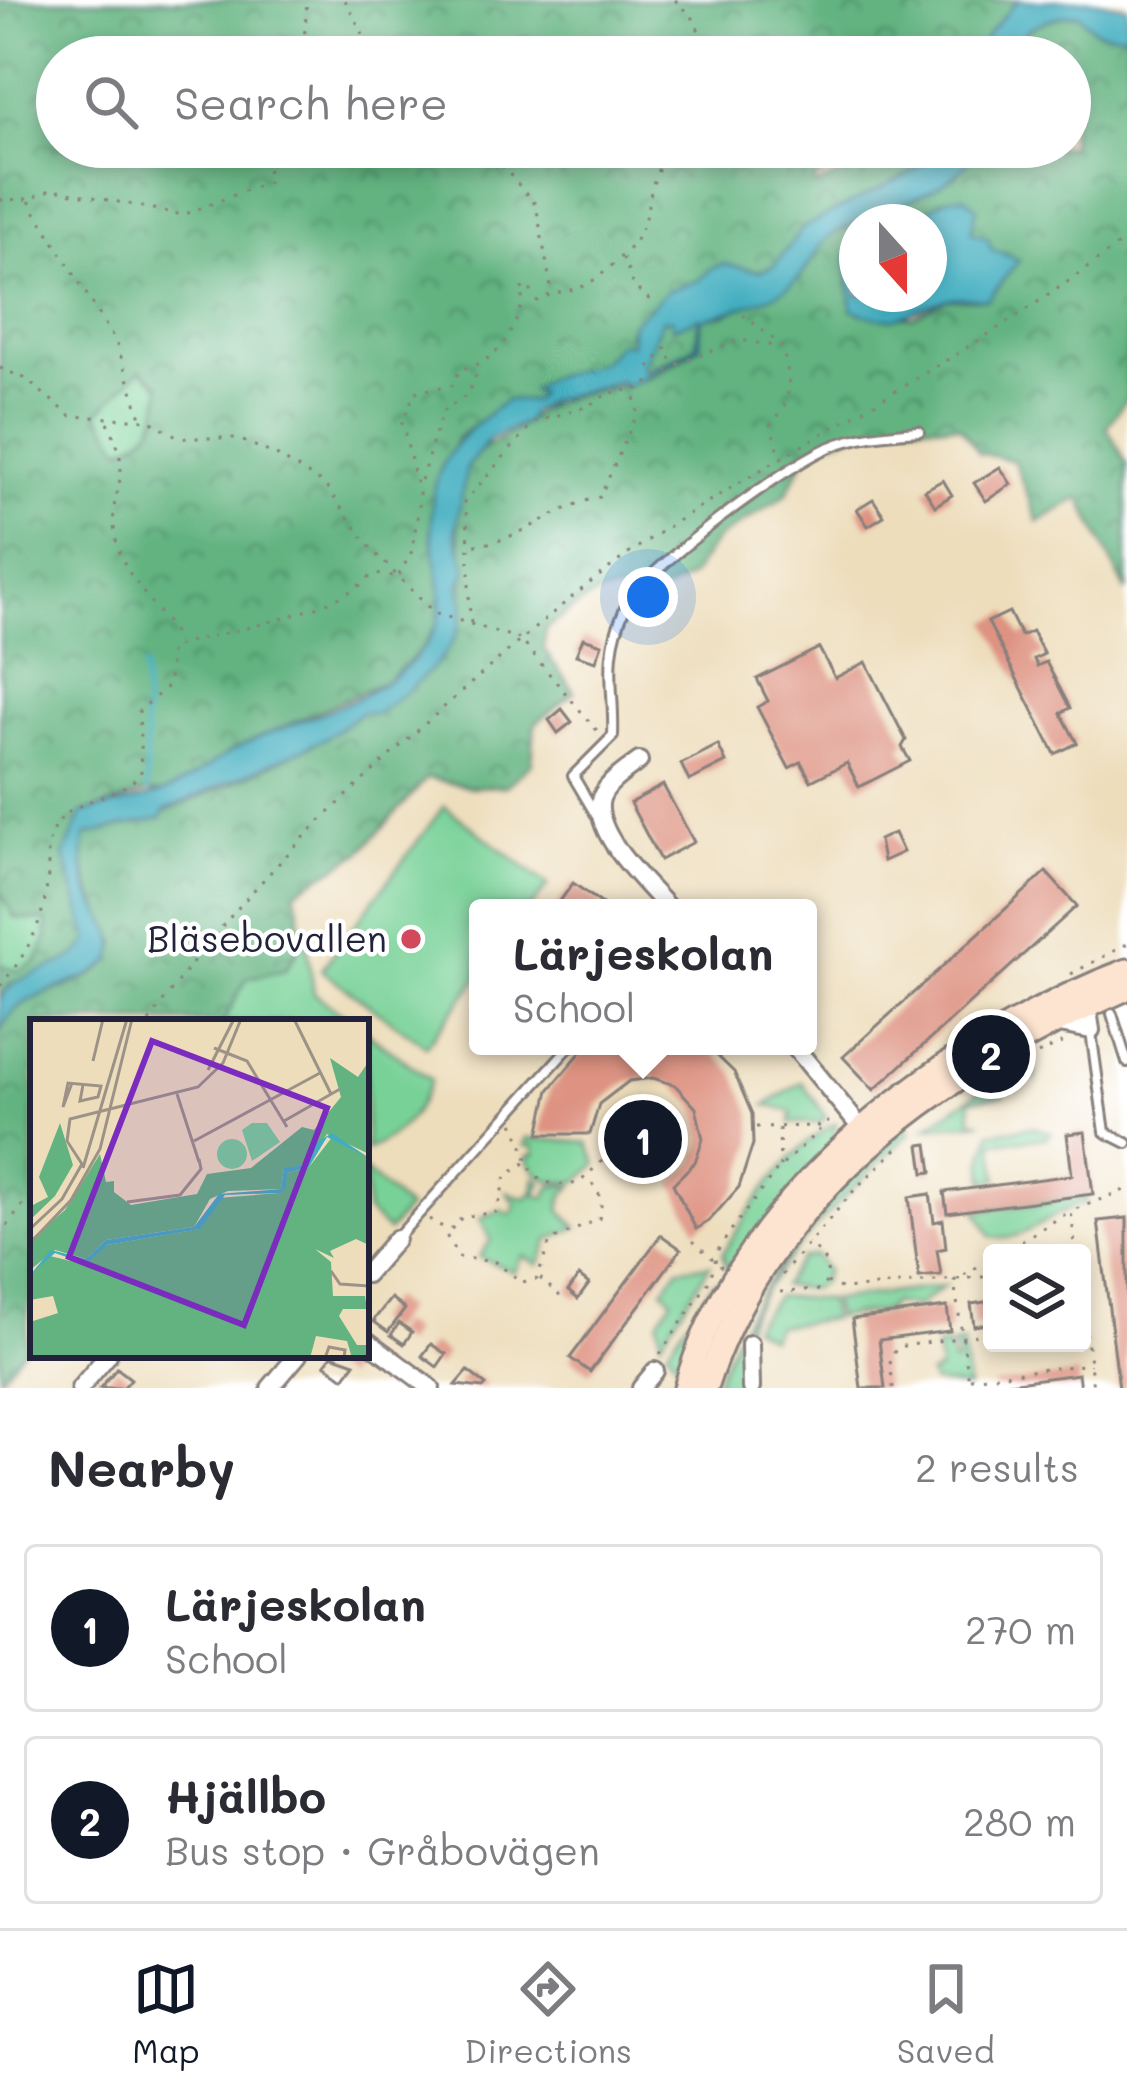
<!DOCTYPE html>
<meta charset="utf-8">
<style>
:root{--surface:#fff;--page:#f2f2f3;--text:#2b2b33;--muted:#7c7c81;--line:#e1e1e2;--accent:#111827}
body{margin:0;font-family:Mali,sans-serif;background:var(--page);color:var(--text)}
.controls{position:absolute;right:36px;bottom:36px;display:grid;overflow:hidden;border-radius:12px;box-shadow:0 6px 18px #0003}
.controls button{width:108px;height:108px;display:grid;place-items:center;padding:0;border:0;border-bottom:3px solid var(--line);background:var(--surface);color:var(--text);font:60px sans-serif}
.compass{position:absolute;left:839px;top:204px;width:108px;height:108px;border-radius:50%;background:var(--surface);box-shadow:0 6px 18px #0003;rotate:159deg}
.you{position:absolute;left:648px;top:597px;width:42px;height:42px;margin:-30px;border:9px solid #fff;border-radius:50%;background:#1a73e8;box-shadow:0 0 0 18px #1a73e833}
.badge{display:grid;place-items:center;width:78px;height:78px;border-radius:50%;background:var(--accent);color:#fff;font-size:39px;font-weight:700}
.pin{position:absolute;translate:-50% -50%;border:6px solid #fff;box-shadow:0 3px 12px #0006}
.popup{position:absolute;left:469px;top:899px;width:348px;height:156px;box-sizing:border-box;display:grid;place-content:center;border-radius:12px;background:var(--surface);filter:drop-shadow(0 3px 9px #0005);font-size:39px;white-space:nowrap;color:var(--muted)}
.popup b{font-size:45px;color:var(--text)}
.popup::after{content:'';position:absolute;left:50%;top:100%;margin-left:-24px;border:24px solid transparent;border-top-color:var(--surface)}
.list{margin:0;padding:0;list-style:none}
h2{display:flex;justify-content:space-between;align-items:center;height:156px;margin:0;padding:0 48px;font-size:51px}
h2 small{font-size:39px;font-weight:400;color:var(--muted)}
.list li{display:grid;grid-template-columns:78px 1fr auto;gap:36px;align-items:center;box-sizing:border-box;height:168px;margin:0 24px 24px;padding:0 24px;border:3px solid var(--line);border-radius:12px}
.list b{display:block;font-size:45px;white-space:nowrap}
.list p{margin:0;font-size:39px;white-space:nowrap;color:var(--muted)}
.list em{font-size:39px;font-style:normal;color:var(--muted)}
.icon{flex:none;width:66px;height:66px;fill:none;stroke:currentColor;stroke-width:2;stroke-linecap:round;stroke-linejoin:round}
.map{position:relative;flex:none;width:1127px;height:1388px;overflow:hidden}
.search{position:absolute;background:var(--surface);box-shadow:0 6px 18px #0003;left:36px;right:36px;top:36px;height:132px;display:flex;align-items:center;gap:30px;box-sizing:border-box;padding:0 42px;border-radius:66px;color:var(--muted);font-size:45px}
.sheet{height:540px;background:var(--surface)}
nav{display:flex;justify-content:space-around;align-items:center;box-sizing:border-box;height:168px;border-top:3px solid var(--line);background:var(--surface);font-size:33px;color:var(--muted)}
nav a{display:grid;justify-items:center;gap:6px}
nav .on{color:var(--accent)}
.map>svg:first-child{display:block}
</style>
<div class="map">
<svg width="1127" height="1388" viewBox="0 0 1127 1388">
<defs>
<pattern id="forest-crowns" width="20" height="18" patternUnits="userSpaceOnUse" patternTransform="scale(3)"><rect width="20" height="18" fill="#62b380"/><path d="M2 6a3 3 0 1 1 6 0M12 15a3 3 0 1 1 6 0" fill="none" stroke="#50916a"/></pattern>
</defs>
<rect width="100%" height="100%" fill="#fff"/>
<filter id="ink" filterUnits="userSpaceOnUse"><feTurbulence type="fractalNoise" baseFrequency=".00833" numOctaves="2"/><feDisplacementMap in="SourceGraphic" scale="24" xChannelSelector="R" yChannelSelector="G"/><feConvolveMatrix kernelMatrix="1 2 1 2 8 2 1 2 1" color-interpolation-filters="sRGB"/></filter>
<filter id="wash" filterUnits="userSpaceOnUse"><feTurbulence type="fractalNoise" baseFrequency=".004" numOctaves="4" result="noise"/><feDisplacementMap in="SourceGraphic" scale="48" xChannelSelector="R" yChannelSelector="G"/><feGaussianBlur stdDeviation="2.7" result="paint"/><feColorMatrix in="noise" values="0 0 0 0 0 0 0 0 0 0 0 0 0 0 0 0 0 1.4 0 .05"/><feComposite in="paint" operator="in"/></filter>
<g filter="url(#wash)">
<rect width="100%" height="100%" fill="#edddbb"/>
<!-- grass -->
<g fill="#78d197" stroke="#4d7a69" stroke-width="3">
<path d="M141,369L161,386C158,419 155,436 122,448L97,413Z"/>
<polygon points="444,806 548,885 531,908 478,908 478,978 426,1046 321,970"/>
<polygon points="0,892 15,917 47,920 47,938 37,962 18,971 0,965"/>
<polygon points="305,929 314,993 353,1022 223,1022 247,978 295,957"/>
<path d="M366,1032L431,1080C417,1114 401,1135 366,1150Z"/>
<polygon points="1035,1070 1036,1079 1003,1084 1004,1095 970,1100 972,1120 982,1122 927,1127 1001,1076"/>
<polygon points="802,1082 826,1116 822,1122 791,1123 792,1112 766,1105"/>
<path d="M836,1123L833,1145L733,1271L727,1268L722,1254C750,1208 788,1148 836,1123Z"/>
<path d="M905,1123L910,1133C864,1176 760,1274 743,1333C738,1351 742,1369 744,1388H713C756,1274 822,1208 905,1123Z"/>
<polygon points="1032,1127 1052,1133 1047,1138 993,1142 998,1179 985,1181 983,1160 991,1132"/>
<path d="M526,1138L588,1143L597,1164L579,1181C555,1185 536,1181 527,1157L535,1154L533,1146H524Z"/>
<polygon points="366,1172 407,1209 388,1231 366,1211"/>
<polygon points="535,1178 542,1183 536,1194 545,1198 552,1186 573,1186 563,1195 560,1210 577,1227 549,1240 539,1265 523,1256 514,1272 479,1257 491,1240 480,1219 501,1210 511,1215 516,1205 507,1192 525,1199 534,1192"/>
<path d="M1086,1197V1203C1054,1208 1023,1246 991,1237L977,1211Z"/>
<polygon points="815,1255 826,1270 821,1284 810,1289 782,1286 801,1258"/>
<polygon points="710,1265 661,1341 658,1321 672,1299 663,1289 679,1268"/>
<polygon points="722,1280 678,1388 646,1388 677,1379 679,1364 667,1350 713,1283"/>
<polygon points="944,1286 917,1307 892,1303 886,1311 836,1317 832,1300"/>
<polygon points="777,1296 828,1300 832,1319 776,1326 770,1338 752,1326"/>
<polygon points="963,1344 968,1388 933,1383 930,1375 939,1370 937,1346 948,1345 953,1363 959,1361 953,1345"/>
</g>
<!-- forest -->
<g fill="url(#forest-crowns)" stroke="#426a5e" stroke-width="3" fill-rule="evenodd">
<path d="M0,0H1019L988,35L980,57H57V147H846L839,162L814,180L816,186L841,174L857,147H944L911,173L803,228L774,266L760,271L722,264L712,268L699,280L667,291L628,332L631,344L586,370L556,375L534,401L507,400L456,439L431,534L441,585L438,622L421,650L387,680L234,749L201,775L162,793L147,792L82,814L64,855L89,940L80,957L12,984L0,998V965L18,971L36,962L47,938V921L15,918L0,892ZM141,369L161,386C158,419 155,437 122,448L98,413Z"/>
<path d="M1080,14C1093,34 1103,35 1127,33V398L1107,427L1127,464V592L1080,498L1038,522L1014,461L979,453L960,426L890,422L810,448L786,495L716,540L691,577L653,597C598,583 589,598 545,629L544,649L574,692L535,724L532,763L506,786L469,787L427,778L361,852L295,891C303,923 306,942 285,970L247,978L223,1022H33V1231L29,1237L33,1266L25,1348L0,1378V1028C27,979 102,998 117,943C98,907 78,875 85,835L139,823L229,785L324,739L363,712L376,714C432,672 472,627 462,555C457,525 450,493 469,465C485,441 508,439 527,421C556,393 596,391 635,382C654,377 684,358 700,346L701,318L723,315L799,279L823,239L857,223V249L846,256L852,309L913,317L947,299H988L990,249L970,232L948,198L905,222H859L955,177L980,147H1070V57H1003C1021,28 1046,17 1080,14Z"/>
<polygon points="699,317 696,346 648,370 641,367 662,320 673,319 673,327"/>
</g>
<!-- water -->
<g fill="#41adbf" stroke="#32687d" stroke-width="3" fill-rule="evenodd">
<path d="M1091,0L1127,6V33C1103,35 1094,33 1079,14C1047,15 1021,29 1003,57H980L987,35L1017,1Z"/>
<path d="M944,147H980C950,196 883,207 837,232C814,244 813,266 796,281C776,300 726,311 701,320L700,346L625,387L620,381L554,399L531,412L527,421L489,440L467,467L455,533L467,569L459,586C479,640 416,685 376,714L362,712L324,739L166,810L161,818L86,835C82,853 82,879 92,898C103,920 120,930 113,958C85,992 4,987 0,1040C0,1029 0,1012 0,1002C12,966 70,976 89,940L64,856L82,813C110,807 145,800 169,790C195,779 214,760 239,747C300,715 409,697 437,624C444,605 440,580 436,561C421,480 442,446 507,400L534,401L538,392L531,390C556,365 600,378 617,343L631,344V324L667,291L699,280L712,268L723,264L760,271L774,266L803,228L911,173ZM699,318L696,346L648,370L642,367L662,320L672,319L673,328Z"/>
<path d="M964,196L977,207L971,232L988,238L991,249L1019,260L988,299C976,299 959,296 947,299C907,309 899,331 852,309L846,255L857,249V294H929V222H905L948,198Z"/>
</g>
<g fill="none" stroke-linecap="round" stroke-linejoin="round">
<!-- stream -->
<polyline stroke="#41adbf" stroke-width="4.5" points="144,667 147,792"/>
</g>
<g id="blocks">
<!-- building -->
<g fill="#de9281">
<polygon points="1000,467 1011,484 986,501 974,483"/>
<polygon points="943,480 952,495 935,506 925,490"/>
<polygon points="873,499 884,516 868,526 857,509"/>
<polygon points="1009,612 1021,636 1032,631 1044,654 1034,659 1037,666 1046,662 1070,708 1061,713 1077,743 1055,754 988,622"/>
<polygon points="583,638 602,644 596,661 576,655"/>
<polygon points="819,648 835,678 866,662 906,740 902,747 910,761 859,787 847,763 811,781 801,762 789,768 757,707 768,701 757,679"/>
<polygon points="562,709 572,722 558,733 549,720"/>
<polygon points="718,745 726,762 689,781 681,764"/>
<polygon points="663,785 694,842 660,860 630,803"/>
<polygon points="894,833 903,852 883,861 879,840"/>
<polygon points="1046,872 1077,906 874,1090 843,1057"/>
<polygon points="573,883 608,908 555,908"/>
<polygon points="586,1046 707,1046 734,1072 752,1114 753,1144 739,1187 709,1221 696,1229 673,1184 695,1162 703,1139 696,1108 675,1085 653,1078 629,1081 599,1104 590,1134 539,1134 549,1090"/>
<polygon points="1085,1132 1093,1194 947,1213 944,1192 1072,1175 1067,1134"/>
<polygon points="928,1144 932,1172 924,1173 920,1145"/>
<polygon points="930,1194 934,1222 943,1220 946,1248 937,1250 941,1275 919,1277 909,1197"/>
<polygon points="1127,1218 1127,1388 1119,1388 1098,1221"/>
<polygon points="661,1235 681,1249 590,1372 570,1358"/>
<polygon points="579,1276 589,1284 578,1299 568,1291"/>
<polygon points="391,1298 405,1309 388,1332 373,1321"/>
<polygon points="992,1301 992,1323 974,1326 971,1304"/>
<polygon points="947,1307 950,1331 879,1340 885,1388 861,1388 852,1319"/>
<polygon points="399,1323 412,1332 404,1344 391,1335"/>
<polygon points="431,1344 446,1354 437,1367 422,1356"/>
<polygon points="332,1355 355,1363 344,1378 325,1364"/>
<polygon points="117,1368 131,1379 123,1388 100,1388"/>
<polygon points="468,1371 486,1385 483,1388 456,1385"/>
<polygon points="1078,1374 1080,1388 993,1388 993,1385"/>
</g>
</g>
</g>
<g filter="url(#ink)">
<use href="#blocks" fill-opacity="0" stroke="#88807b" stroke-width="3"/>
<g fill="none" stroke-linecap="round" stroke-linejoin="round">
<defs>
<g id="lane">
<path d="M596,815L573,776L613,736C615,687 602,660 625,608C641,571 787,465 828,448C854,436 890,433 919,431"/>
<polyline points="1112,1014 1127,1062"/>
<polyline points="1091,1032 1105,1132 1127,1143"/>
<polyline points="397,1238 570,1046"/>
</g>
<g id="street">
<path d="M639,761C626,771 602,785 600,803C597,838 646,883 668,908"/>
<polyline points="1054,1023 1091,1030 1086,998"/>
<polyline points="794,1046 869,1138"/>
<polyline points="366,1274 396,1239"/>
<polyline points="366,1340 431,1388"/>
<polyline points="750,1344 751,1388"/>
<polyline points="80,1388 108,1355"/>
<polyline points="270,1388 298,1355"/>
<polyline points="641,1388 655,1371"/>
</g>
<g id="secondary">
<path d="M685,1388C739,1193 947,1038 1127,970"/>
<path d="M706,1388C769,1191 947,1068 1127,989"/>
</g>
</defs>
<!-- lane casing -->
<use href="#lane" stroke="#88807b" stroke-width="14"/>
<!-- street casing -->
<use href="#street" stroke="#88807b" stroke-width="22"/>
<!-- secondary casing -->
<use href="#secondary" stroke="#88807b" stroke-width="27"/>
<!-- path -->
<g stroke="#88807b" stroke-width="3" stroke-dasharray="3 9" stroke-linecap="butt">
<polyline points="345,0 375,57"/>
<polyline points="675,0 692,16 711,57"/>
<polyline points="303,57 307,0"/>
<polyline points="486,147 536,205 551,287"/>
<polyline points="0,200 28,199 53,189 183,215 267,182 269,149 286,147"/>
<polyline points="29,201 116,342 142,420"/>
<polyline points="623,258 634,287 650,300"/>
<polyline points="743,315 776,341"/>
<polyline points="0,368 24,378 71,416 149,420 180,438 236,438 278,456 324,484 372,550 434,613 520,639 600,734"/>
<polyline points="649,368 666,348 673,364"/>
<path d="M108,422C137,484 107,483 115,534C121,578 159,605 178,641"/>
<polyline points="421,480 442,412 467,395 480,367"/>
<path d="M475,545C519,542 556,506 600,497L638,412L634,402L640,389"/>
<path d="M399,575L412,551L420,498L402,423L415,392L453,385L460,369C495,365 514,333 523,300L519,290L528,286L537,301C556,290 564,293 581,287C597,281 622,257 633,244C655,217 643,164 681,147"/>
<path d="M471,623C466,581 473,543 464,502L534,422L586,407L609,393L640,388L674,366L738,340L782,347C790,377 795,401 770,425L782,459"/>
<polyline points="1071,974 1127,944"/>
<path d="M0,986C29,952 45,920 48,874C48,858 46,843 54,828C74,795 118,801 141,773L139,711L169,685L170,651L180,644C232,630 336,613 373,574L396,576"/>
<path d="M149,1022C238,893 337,802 453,699C524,637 594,574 674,523C825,427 985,348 1127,238"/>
<polyline points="1038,1054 1068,1040"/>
<path d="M513,1123C534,1158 518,1191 579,1183L605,1158"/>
<polyline points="756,1127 821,1126"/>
<polyline points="779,1128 780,1167"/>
<polyline points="525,1163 506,1176 496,1212 462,1217 446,1235 458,1257 495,1262 522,1282 537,1279 550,1241 599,1219 602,1199 589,1179"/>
<polyline points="429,1219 446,1229"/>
<polyline points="0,1236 33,1191"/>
<polyline points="693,1241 723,1268"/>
<polyline points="1001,1253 1069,1212"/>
<polyline points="1076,1253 1071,1211 1127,1189"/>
<polyline points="782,1275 856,1188 901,1145"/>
<polyline points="540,1278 561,1297"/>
<polyline points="827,1282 843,1289 992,1276"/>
<path d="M780,1292L822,1290C833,1270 826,1256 808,1244"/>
<polyline points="1082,1297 1093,1388"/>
<polyline points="660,1354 710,1280 718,1250 732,1229 777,1170 832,1118"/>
<polyline points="970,1378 1090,1364"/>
<polyline points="893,1388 890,1360 897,1347 992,1333"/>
<polyline points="970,1388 954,1281 992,1258"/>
</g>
<!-- lane -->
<use href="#lane" stroke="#fff" stroke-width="8"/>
<!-- street -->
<use href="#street" stroke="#fff" stroke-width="16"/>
<!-- secondary -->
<use href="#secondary" stroke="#fde4d0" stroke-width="21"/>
</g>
</g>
<!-- markers -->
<circle fill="#d1495b" stroke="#fff" stroke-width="4.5" cx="411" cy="939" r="12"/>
<g text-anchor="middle" stroke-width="9" stroke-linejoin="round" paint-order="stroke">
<!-- poi labels -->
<g font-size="36" fill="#22223b" stroke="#fff" text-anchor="end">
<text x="387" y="952">Bläsebovallen</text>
</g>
</g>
<!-- overview -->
<g transform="translate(30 1019)">
<rect width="339" height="339" fill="#edddbb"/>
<path d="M222,104H237L250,123L222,142L212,111ZM187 135a15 15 0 1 1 30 0a15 15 0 1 1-30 0Z" fill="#78d197"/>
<path d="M300,39L328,58L339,42V135L297,115L275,146L254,150L251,170L198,172L180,180L164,208L76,221L56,240L25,231L0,251V221L35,191L70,135L76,163L84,162V173L101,186L167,175L177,155L221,149L272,108L284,111L311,78ZM30,104L43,146L25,177L0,201L3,186L18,178L9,158ZM303,117L339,139V226L326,220L300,232L304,239L285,230L301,243L303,277H335L337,290H313L309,297L327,326H339V339H322L317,322L286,317L280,339H0V303L28,294L23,277L0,281V256L20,237L49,244L77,226L169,210L188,179L250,174L257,154L279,148Z" fill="#62b380"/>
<path d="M302,114L339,139L297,118L279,148L257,154L256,168L250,174L195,176L170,210L77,226L56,245L25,234L0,256L21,231L56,240L76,221L164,208L189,175L251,170L254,149L275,146L287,123Z" fill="#41adbf"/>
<path fill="none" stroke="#9c9288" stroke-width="3" d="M264,0L301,75M184,29L217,42L257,108M63,42L73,0M178,51L204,0M42,64L33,88L38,64L71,67L68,78L50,82L53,66M147,75L169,143M254,102L310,70M164,122L290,54M53,149L97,0M97,183L150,176L171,150L169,140M0,210L32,180L52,145L37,122L40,100L168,68L193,44L211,0M0,224L41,181L70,130L102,0M301,252L310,265L339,267M295,339L299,328L315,331L314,339"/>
<path fill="#7b2cbf" fill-opacity="0.15" stroke="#7b2cbf" stroke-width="6" d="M122,22L297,89L214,306L39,238Z"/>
<rect width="339" height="339" fill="none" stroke="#22223b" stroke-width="6"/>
</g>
</svg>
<div class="controls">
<button><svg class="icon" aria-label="layers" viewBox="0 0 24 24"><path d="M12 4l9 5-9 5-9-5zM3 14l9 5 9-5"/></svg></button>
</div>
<svg class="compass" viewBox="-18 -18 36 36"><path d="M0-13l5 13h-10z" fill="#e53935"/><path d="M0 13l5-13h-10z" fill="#7c7c81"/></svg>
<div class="you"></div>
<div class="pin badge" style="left:643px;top:1139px">1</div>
<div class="popup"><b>Lärjeskolan</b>School</div>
<div class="pin badge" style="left:991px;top:1054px">2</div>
<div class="search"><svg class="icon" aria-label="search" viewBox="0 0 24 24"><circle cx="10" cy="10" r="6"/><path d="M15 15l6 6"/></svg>Search here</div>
</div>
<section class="sheet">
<h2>Nearby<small>2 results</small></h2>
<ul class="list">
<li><span class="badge">1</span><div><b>Lärjeskolan</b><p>School</p></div><em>270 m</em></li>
<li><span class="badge">2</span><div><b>Hjällbo</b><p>Bus stop · Gråbovägen</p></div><em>280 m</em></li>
</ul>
</section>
<nav>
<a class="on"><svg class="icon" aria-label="map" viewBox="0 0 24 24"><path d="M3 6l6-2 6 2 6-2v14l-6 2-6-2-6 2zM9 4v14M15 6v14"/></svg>Map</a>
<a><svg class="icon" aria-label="directions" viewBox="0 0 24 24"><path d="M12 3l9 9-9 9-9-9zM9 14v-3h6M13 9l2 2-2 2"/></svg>Directions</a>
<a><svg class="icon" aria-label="saved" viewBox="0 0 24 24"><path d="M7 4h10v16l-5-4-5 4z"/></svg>Saved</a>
</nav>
